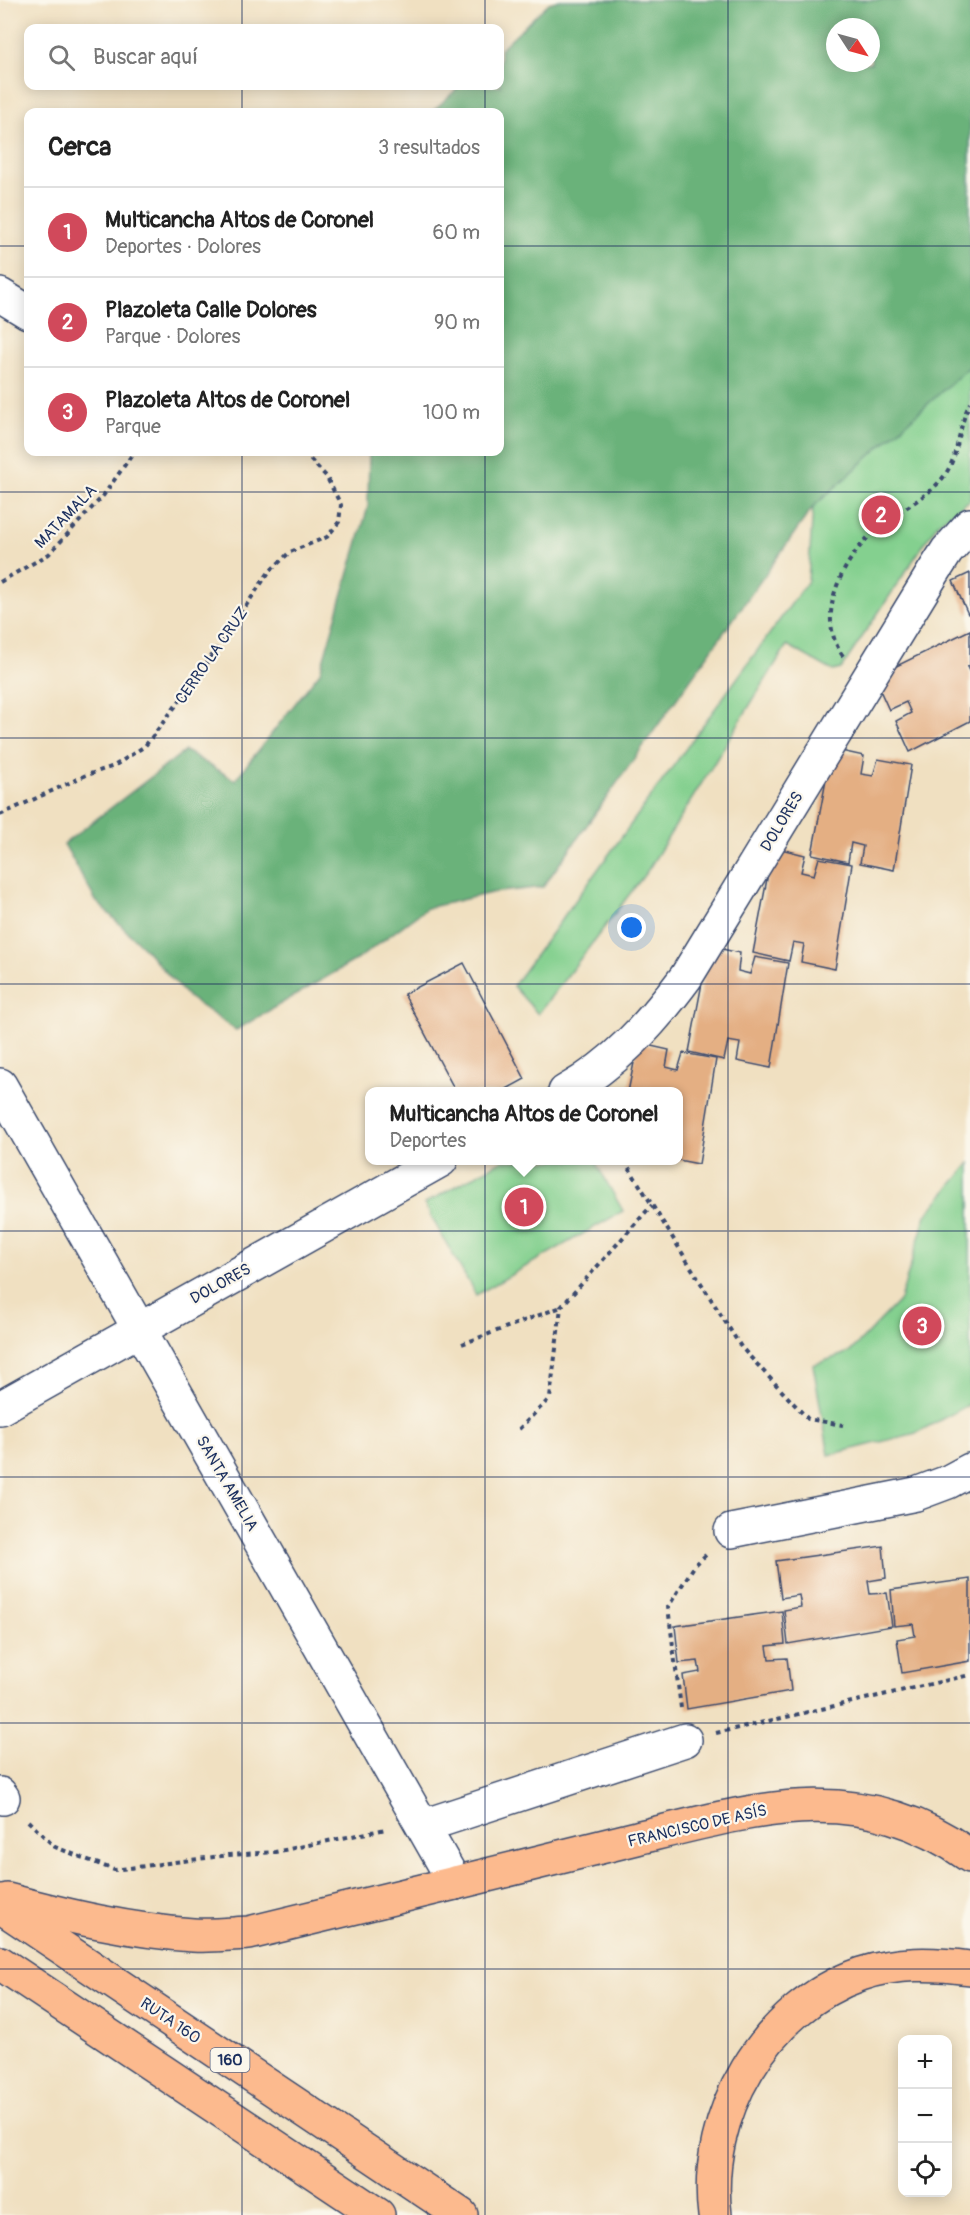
<!DOCTYPE html>
<html lang="es">
<meta charset="utf-8">
<style>
:root{--surface:#fff;--page:#f2f2f2;--text:#222;--muted:#767676;--line:#e0e0e0;--accent:#d1495b}
body{margin:0;font-family:Pangolin,sans-serif;background:var(--page);color:var(--text)}
.controls{position:absolute;right:18px;bottom:18px;display:grid;overflow:hidden;border-radius:12px;box-shadow:0 3px 15px #0003}
.controls button{width:54px;height:54px;display:grid;place-items:center;padding:0;border:0;border-bottom:2px solid var(--line);background:var(--surface);color:var(--text);font:30px sans-serif}
.compass{position:absolute;left:826px;top:18px;width:54px;height:54px;border-radius:50%;background:var(--surface);box-shadow:0 3px 15px #0003;rotate:126deg}
.you{position:absolute;left:632px;top:928px;width:21px;height:21px;margin:-15px;border:4px solid #fff;border-radius:50%;background:#1a73e8;box-shadow:0 0 0 9px #1a73e833}
.badge{display:grid;place-items:center;width:39px;height:39px;border-radius:50%;background:var(--accent);color:#fff;font-size:20px;font-weight:700}
.pin{position:absolute;translate:-50% -50%;border:3px solid #fff;box-shadow:0 2px 6px #0006}
.popup{position:absolute;left:365px;top:1087px;width:318px;height:78px;box-sizing:border-box;display:grid;place-content:center;border-radius:12px;background:var(--surface);filter:drop-shadow(0 2px 4px #0005);font-size:20px;white-space:nowrap;color:var(--muted)}
.popup b{font-size:22px;color:var(--text)}
.popup::after{content:'';position:absolute;left:50%;top:100%;margin-left:-12px;border:12px solid transparent;border-top-color:var(--surface)}
.list{margin:0;padding:0;list-style:none}
h2{display:flex;justify-content:space-between;align-items:center;height:78px;margin:0;padding:0 24px;font-size:26px}
h2 small{font-size:20px;font-weight:400;color:var(--muted)}
.list li{display:grid;grid-template-columns:39px 1fr auto;gap:18px;align-items:center;box-sizing:border-box;height:90px;padding:0 24px;border-top:2px solid var(--line)}
.list b{display:block;font-size:22px;white-space:nowrap}
.list p{margin:0;font-size:20px;white-space:nowrap;color:var(--muted)}
.list em{font-size:20px;font-style:normal;color:var(--muted)}
.icon{flex:none;width:33px;height:33px;fill:none;stroke:currentColor;stroke-width:2;stroke-linecap:round;stroke-linejoin:round}
.map{position:relative;flex:none;width:970px;height:2215px;overflow:hidden}
.search{position:absolute;background:var(--surface);box-shadow:0 3px 15px #0003;left:24px;top:24px;width:480px;height:66px;display:flex;align-items:center;gap:15px;box-sizing:border-box;padding:0 21px;border-radius:12px;color:var(--muted);font-size:22px}
.panel{position:absolute;background:var(--surface);box-shadow:0 3px 15px #0003;left:24px;top:108px;width:480px;height:348px;border-radius:12px}
.map>svg:first-child{display:block}
</style>
<div class="map">
<svg width="970" height="2215" viewBox="0 0 970 2215">
<rect width="100%" height="100%" fill="#fbf7ec"/>
<filter id="ink" filterUnits="userSpaceOnUse"><feTurbulence type="fractalNoise" baseFrequency=".0167" numOctaves="2"/><feDisplacementMap in="SourceGraphic" scale="12" xChannelSelector="R" yChannelSelector="G"/><feConvolveMatrix kernelMatrix="1 2 1 2 8 2 1 2 1" color-interpolation-filters="sRGB"/></filter>
<filter id="wash" filterUnits="userSpaceOnUse"><feTurbulence type="fractalNoise" baseFrequency=".008" numOctaves="4" result="noise"/><feDisplacementMap in="SourceGraphic" scale="24" xChannelSelector="R" yChannelSelector="G"/><feGaussianBlur stdDeviation="1.35" result="paint"/><feColorMatrix in="noise" values="0 0 0 0 0 0 0 0 0 0 0 0 0 0 0 0 0 1.4 0 .05"/><feComposite in="paint" operator="in"/></filter>
<g filter="url(#wash)">
<rect width="100%" height="100%" fill="#f0e0c1"/>
<!-- green -->
<g fill="#84d08f" stroke="#508076" stroke-width="1.5">
<polygon points="970,366 970,500 938,523 841,669 833,671 787,645 648,870 538,1014 513,986 808,581 813,507"/>
<polygon points="595,1161 623,1211 476,1295 424,1204 501,1161"/>
<polygon points="970,1163 970,1404 916,1433 829,1455 813,1365 850,1352 900,1300 926,1215"/>
</g>
<!-- forest -->
<path fill="#6bb27a" stroke="#43706c" stroke-width="1.5" fill-rule="evenodd" d="M560,0H970V366L813,507L543,887L491,893L427,908L359,958L236,1030L188,997L145,949L96,901L64,844L185,751L235,780L320,672L368,507L369,452H500V112H432L460,86H500V49L549,3ZM835,27H871V63H835Z"/>
<g id="blocks">
<!-- building -->
<g fill="#e4af83">
<polygon points="970,573 970,613 968,614 953,581"/>
<polygon points="970,630 970,666 967,667 970,673 970,721 910,752 896,721 911,713 906,702 889,710 874,677"/>
<polygon points="832,749 864,756 861,774 873,776 878,759 911,765 894,870 860,863 863,846 851,843 848,862 812,854"/>
<polygon points="773,847 805,855 801,872 814,875 819,858 852,864 835,969 801,962 804,944 793,942 789,961 753,953"/>
<polygon points="709,946 740,953 738,971 750,974 755,957 788,963 771,1068 737,1061 740,1043 728,1041 724,1060 689,1052"/>
<polygon points="464,963 525,1079 501,1092 456,1092 404,994"/>
<polygon points="638,1043 669,1050 666,1067 678,1070 683,1053 716,1059 699,1164 678,1160 678,1092 628,1092"/>
<polygon points="883,1546 886,1578 868,1581 870,1594 887,1593 892,1626 788,1644 784,1610 801,1607 799,1595 781,1598 776,1561"/>
<polygon points="970,1579 970,1661 902,1673 897,1639 915,1636 913,1624 894,1626 891,1590"/>
<polygon points="782,1611 785,1644 767,1646 769,1659 787,1658 791,1691 687,1709 683,1675 700,1672 698,1661 679,1663 675,1626"/>
</g>
</g>
</g>
<g filter="url(#ink)">
<use href="#blocks" fill-opacity="0" stroke="#3b4a6d" stroke-width="1.5"/>
<g fill="none" stroke-linecap="round" stroke-linejoin="round">
<defs>
<g id="minor">
<polyline points="0,295 28,312"/>
<polyline points="0,1085 455,1883"/>
<path d="M565,1092C615,1064 652,1023 686,977L933,573L947,551L970,525"/>
<polyline points="0,1408 441,1160"/>
<polyline points="731,1531 916,1494 948,1482 970,1470"/>
<polyline points="0,1794 3,1798"/>
<polyline points="423,1826 685,1740"/>
</g>
<path id="major" d="M455,1883C516,1868 576,1853 637,1838C755,1809 861,1777 970,1856"/>
<g id="highway">
<path d="M7,1900C67,1916 131,1931 193,1935C212,1936 230,1934 249,1933L455,1883"/>
<polyline points="0,1906 461,2215"/>
<polyline points="0,1963 378,2215"/>
<path d="M715,2215C702,2116 765,2007 861,1974C897,1962 933,1963 970,1968"/>
</g>
</defs>
<!-- minor casing -->
<use href="#minor" stroke="#3b4a6d" stroke-width="36"/>
<!-- major casing -->
<use href="#major" stroke="#3b4a6d" stroke-width="36"/>
<!-- highway casing -->
<use href="#highway" stroke="#3b4a6d" stroke-width="36"/>
<!-- path -->
<g stroke="#3b4a6d" stroke-width="4" stroke-dasharray="4.5 4.5" stroke-linecap="butt">
<polyline points="0,582 49,554 103,496 134,452"/>
<path d="M843,656C812,612 846,554 882,524C900,510 926,498 941,480C960,458 957,428 970,403"/>
<polyline points="0,815 84,776 114,766 145,746 191,686 269,572 290,552 327,537 339,522 341,505 326,476 303,452"/>
<polyline points="624,1160 741,1347 808,1419 843,1425"/>
<polyline points="462,1344 561,1307"/>
<polyline points="519,1429 550,1398 561,1307 652,1205"/>
<polyline points="681,1708 668,1607 695,1565 708,1553"/>
<polyline points="716,1733 970,1675"/>
<polyline points="28,1821 55,1847 114,1870 229,1855 275,1852 386,1829"/>
</g>
<!-- minor -->
<use href="#minor" stroke="#fff" stroke-width="33"/>
<!-- major -->
<use href="#major" stroke="#fcba8e" stroke-width="33"/>
<!-- highway -->
<use href="#highway" stroke="#fcba8e" stroke-width="33"/>
</g>
</g>
<!-- grid -->
<path fill="none" stroke="#1b2f5e" stroke-width="1.5" stroke-opacity="0.55" d="M242,0V28M485,0V28M728,0V2215M242,86V112M485,86V112M0,246H28M500,246H970M242,452V2215M485,452V2215M0,492H970M0,738H970M0,984H970M0,1231H970M0,1477H970M0,1723H970M0,1969H970"/>
<g text-anchor="middle" stroke-width="4.5" stroke-linejoin="round" paint-order="stroke">
<!-- shield labels -->
<rect fill="#fbf7ec" stroke="#5e6b89" stroke-width="1.5" x="210.5" y="2048" width="39" height="24" rx="4.5"/>
<g font-size="15" font-weight="bold" fill="#1b2f5e">
<text x="230" y="2065">160</text>
</g>
<!-- street labels -->
<g font-size="16" fill="#1b2f5e" stroke="#fbf7ec">
<text transform="translate(65 516) rotate(-46)" y="6">MATAMALA</text>
<text transform="translate(211 655) rotate(-55)" y="6">CERRO LA CRUZ</text>
<text transform="translate(781 821) rotate(-59)" y="6">DOLORES</text>
<text transform="translate(220 1283) rotate(-29)" y="6">DOLORES</text>
<text transform="translate(228 1483) rotate(60)" y="6">SANTA AMELIA</text>
<text transform="translate(697 1825) rotate(-13)" y="6">FRANCISCO DE ASÍS</text>
<text transform="translate(171 2020) rotate(34)" y="6">RUTA 160</text>
</g>
</g>
</svg>
<div class="controls">
<button>+</button>
<button>−</button>
<button><svg class="icon" aria-label="locate" viewBox="0 0 24 24"><circle cx="12" cy="12" r="6"/><path d="M12 2v4M12 18v4M2 12h4M18 12h4"/></svg></button>
</div>
<svg class="compass" viewBox="-18 -18 36 36"><path d="M0-13l5 13h-10z" fill="#e53935"/><path d="M0 13l5-13h-10z" fill="#767676"/></svg>
<div class="you"></div>
<div class="pin badge" style="left:524px;top:1207px">1</div>
<div class="popup"><b>Multicancha Altos de Coronel</b>Deportes</div>
<div class="pin badge" style="left:881px;top:515px">2</div>
<div class="pin badge" style="left:922px;top:1326px">3</div>
<div class="search"><svg class="icon" aria-label="search" viewBox="0 0 24 24"><circle cx="10" cy="10" r="6"/><path d="M15 15l6 6"/></svg>Buscar aquí</div>
<section class="panel">
<h2>Cerca<small>3 resultados</small></h2>
<ul class="list">
<li><span class="badge">1</span><div><b>Multicancha Altos de Coronel</b><p>Deportes · Dolores</p></div><em>60 m</em></li>
<li><span class="badge">2</span><div><b>Plazoleta Calle Dolores</b><p>Parque · Dolores</p></div><em>90 m</em></li>
<li><span class="badge">3</span><div><b>Plazoleta Altos de Coronel</b><p>Parque</p></div><em>100 m</em></li>
</ul>
</section>
</div>
